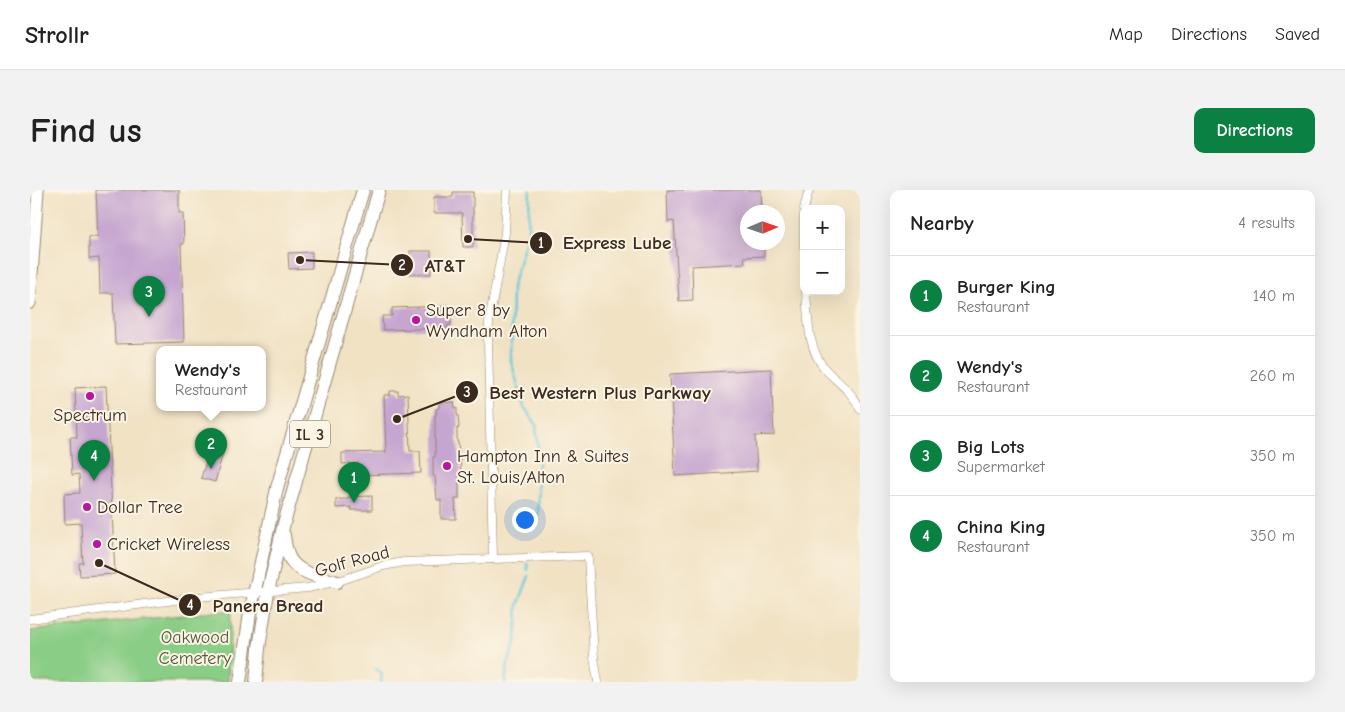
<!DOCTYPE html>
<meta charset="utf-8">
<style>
:root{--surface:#fff;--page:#f2f2f2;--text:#222;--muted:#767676;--line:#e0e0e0;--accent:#0b8043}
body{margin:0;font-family:"Comic Neue",sans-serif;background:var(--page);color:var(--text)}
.controls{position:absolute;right:15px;top:15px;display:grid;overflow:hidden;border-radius:10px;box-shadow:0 5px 20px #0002}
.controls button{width:45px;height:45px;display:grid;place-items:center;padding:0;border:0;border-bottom:1px solid var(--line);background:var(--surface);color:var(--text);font:25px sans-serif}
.compass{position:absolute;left:710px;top:15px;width:45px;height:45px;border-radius:50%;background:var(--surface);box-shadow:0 5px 20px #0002;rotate:88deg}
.you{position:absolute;left:494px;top:329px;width:18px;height:18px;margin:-12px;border:4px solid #fff;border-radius:50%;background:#1a73e8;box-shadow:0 0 0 8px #1a73e833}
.badge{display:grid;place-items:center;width:32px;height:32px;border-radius:50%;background:var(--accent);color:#fff;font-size:16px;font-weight:700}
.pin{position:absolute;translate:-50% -41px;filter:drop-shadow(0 1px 2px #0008)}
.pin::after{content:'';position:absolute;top:26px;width:18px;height:15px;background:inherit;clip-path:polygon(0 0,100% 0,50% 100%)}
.popup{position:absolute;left:126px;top:156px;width:110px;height:65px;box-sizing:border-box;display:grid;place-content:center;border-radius:10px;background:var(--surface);filter:drop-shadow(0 1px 4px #0005);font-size:16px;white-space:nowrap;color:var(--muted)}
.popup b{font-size:19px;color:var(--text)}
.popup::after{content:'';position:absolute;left:50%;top:100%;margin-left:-10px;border:10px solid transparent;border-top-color:var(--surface)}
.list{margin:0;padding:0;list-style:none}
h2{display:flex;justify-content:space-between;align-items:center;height:65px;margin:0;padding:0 20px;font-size:21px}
h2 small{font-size:16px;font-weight:400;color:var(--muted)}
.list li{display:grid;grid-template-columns:32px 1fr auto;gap:15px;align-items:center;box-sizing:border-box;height:80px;padding:0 20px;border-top:1px solid var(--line)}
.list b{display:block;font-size:19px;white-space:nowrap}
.list p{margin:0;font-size:16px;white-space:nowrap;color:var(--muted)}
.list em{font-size:16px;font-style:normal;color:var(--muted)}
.map{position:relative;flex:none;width:830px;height:492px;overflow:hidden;border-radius:10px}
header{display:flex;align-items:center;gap:30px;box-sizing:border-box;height:70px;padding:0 25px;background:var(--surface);border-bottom:1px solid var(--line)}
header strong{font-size:24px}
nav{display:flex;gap:28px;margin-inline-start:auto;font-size:18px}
.intro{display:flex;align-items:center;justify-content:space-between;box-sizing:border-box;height:120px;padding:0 30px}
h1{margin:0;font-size:35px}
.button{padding:12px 22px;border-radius:10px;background:var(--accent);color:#fff;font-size:18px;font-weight:700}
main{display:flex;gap:30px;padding:0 30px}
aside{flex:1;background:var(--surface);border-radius:10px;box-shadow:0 5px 20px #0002}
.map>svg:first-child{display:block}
</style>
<header>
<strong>Strollr</strong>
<nav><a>Map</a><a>Directions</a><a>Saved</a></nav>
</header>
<div class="intro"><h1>Find us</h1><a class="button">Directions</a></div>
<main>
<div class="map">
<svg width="830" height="492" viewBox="0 0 830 492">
<rect width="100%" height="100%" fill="#fcf5e5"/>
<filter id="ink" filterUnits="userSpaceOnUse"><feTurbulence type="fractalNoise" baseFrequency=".02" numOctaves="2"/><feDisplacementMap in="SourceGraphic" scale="10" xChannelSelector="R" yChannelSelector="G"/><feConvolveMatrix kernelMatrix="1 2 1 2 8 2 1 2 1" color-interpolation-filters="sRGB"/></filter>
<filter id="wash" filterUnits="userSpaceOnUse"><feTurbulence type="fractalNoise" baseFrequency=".0096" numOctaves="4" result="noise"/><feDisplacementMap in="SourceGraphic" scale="20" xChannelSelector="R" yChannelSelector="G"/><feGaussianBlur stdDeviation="1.12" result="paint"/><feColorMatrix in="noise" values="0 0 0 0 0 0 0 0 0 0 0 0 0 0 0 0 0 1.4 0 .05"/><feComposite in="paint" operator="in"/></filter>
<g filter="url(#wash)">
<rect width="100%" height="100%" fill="#f1e2c4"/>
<!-- green -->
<polygon fill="#8acd86" stroke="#627c52" points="201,420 198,492 0,492 0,441"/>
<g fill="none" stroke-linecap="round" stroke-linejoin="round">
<!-- stream -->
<g stroke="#5dc6d9" stroke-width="2.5">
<polyline points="500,0 498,42 482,97 481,171 494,217 506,234 509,269 508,326"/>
<polyline points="497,373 498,380"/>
<polyline points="346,479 352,483 351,492"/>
<polyline points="475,492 478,474 486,450 488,415 499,386"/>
</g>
</g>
<g id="blocks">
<!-- building -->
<g fill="#c6a5d0">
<polygon points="66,0 149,0 149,23 153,23 154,54 151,54 154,152 85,154 83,103 70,103 69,68 59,69 59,47 68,46"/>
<polygon points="637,0 731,0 732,22 718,22 718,52 734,52 734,66 714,67 715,73 662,76 663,110 649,111 644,31 638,32"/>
<polygon points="423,2 443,2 443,57 433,57 432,23 404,23 404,7 423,7"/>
<rect x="380" y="61" width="21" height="23"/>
<polygon points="282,62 282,78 259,79 258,63"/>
<polygon points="417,116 417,120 420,120 421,135 418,135 418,138 353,140 352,126 362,126 362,118"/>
<polygon points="741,179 744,245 725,246 727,281 645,286 640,184"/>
<polygon points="76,196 85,384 50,386 49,373 53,373 51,333 35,334 34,304 50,303 49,284 42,285 40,247 47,247 45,198"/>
<polygon points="360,201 368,201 368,205 378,204 380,261 390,261 391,283 329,285 328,273 312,274 312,263 356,262 354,205 360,205"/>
<polygon points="424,212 425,218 427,218 427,225 428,225 429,238 427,238 427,252 428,252 429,266 430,266 431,286 429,286 429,309 425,309 426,329 411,329 411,310 407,310 405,286 403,286 403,267 405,267 405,225 406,225 406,219 409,218 409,213"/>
<polygon points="180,259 193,263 185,292 171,288"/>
<polygon points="342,306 342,320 321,320 321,317 306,318 306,309 318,309 318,307"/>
</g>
</g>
</g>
<g filter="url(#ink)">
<use href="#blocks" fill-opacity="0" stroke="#968671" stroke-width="1"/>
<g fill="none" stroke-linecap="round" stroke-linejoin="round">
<defs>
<g id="street">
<polyline points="774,19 779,0"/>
<polyline points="774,24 774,57"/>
<path d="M776,101C778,127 777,158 795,179C807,192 823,202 830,219"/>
<polyline points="463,369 458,150 459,132 475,43 477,0"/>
<polyline points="0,429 168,407 278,398 312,390 353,376 374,372 558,366 564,467 568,492"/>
</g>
<polyline id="secondary" points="0,113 8,0"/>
<g id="primary">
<path d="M254,345C255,353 256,362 260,369C269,384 291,387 307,392"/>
<polyline points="210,492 220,423 247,298 333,0"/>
<polyline points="226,492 229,458 238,402 253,337 349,0"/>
</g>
</defs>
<!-- street casing -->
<use href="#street" stroke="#968671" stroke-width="9"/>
<!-- secondary casing -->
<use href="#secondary" stroke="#968671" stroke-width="13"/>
<!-- primary casing -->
<use href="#primary" stroke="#968671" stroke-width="14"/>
<!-- street -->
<use href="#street" stroke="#fff" stroke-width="8"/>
<!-- secondary -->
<use href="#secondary" stroke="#fff" stroke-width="11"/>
<!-- primary -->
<use href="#primary" stroke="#fff" stroke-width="12"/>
</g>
</g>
<!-- markers -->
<g fill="#b5179e" stroke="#fcf5e5" stroke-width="2">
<circle cx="386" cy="130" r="5"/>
<circle cx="60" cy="206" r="5"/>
<circle cx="417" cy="276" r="5"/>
<circle cx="57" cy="317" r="5"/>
<circle cx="67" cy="354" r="5"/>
</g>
<g text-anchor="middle" stroke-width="4" stroke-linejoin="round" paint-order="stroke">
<!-- shield labels -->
<rect fill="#fcf5e5" stroke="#75675a" stroke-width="1" x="260" y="230.5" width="40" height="27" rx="4"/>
<g font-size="16" font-weight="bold" fill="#3b2a1e">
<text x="280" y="250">IL 3</text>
</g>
<!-- poi labels -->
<g font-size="18" fill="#3b2a1e" stroke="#fcf5e5" text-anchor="start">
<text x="396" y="126">Super 8 by<tspan x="396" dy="21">Wyndham Alton</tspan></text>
<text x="60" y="231" text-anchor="middle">Spectrum</text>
<text x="427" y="272">Hampton Inn &amp; Suites<tspan x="427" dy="21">St. Louis/Alton</tspan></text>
<text x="67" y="323">Dollar Tree</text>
<text x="77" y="360">Cricket Wireless</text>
</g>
<!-- street labels -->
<g font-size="18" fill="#3b2a1e" stroke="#fcf5e5">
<text transform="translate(322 371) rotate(-15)" y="6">Golf Road</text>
</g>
<!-- park labels -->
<g font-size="18" fill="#535b3d" stroke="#fcf5e5">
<text x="165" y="453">Oakwood<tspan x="165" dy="21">Cemetery</tspan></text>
</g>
</g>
<!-- callouts -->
<path fill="none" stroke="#3b2a1e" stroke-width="2" d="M438 49L511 53M270 70L372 75M367 229L437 202M69 373L160 415"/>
<g fill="#3b2a1e" stroke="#fcf5e5" stroke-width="2">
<circle cx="438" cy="49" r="5"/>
<circle cx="270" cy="70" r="5"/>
<circle cx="367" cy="229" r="5"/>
<circle cx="69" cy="373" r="5"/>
<circle cx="511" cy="53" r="12"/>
<circle cx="372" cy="75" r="12"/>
<circle cx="437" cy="202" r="12"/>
<circle cx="160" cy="415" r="12"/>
</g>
<g font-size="15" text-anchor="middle" font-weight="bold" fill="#fff">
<text x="511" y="58">1</text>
<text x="372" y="80">2</text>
<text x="437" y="207">3</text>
<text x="160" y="420">4</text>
</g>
<g font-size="19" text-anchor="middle" font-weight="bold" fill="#3b2a1e" stroke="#fcf5e5" stroke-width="4" stroke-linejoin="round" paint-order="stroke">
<text x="587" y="59">Express Lube</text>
<text x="415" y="82">AT&amp;T</text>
<text x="570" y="209">Best Western Plus Parkway</text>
<text x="238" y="422">Panera Bread</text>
</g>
</svg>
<div class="controls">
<button>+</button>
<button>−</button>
</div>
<svg class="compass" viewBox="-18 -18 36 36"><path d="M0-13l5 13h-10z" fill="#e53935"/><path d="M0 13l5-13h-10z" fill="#767676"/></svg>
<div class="you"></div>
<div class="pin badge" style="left:324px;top:313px">1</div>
<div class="pin badge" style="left:181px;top:279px">2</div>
<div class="popup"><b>Wendy's</b>Restaurant</div>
<div class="pin badge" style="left:119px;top:127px">3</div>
<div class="pin badge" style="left:64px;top:291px">4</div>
</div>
<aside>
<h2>Nearby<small>4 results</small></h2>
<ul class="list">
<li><span class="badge">1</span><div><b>Burger King</b><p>Restaurant</p></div><em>140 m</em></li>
<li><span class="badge">2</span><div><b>Wendy's</b><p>Restaurant</p></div><em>260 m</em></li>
<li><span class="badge">3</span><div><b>Big Lots</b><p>Supermarket</p></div><em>350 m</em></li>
<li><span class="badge">4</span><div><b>China King</b><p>Restaurant</p></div><em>350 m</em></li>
</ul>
</aside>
</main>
